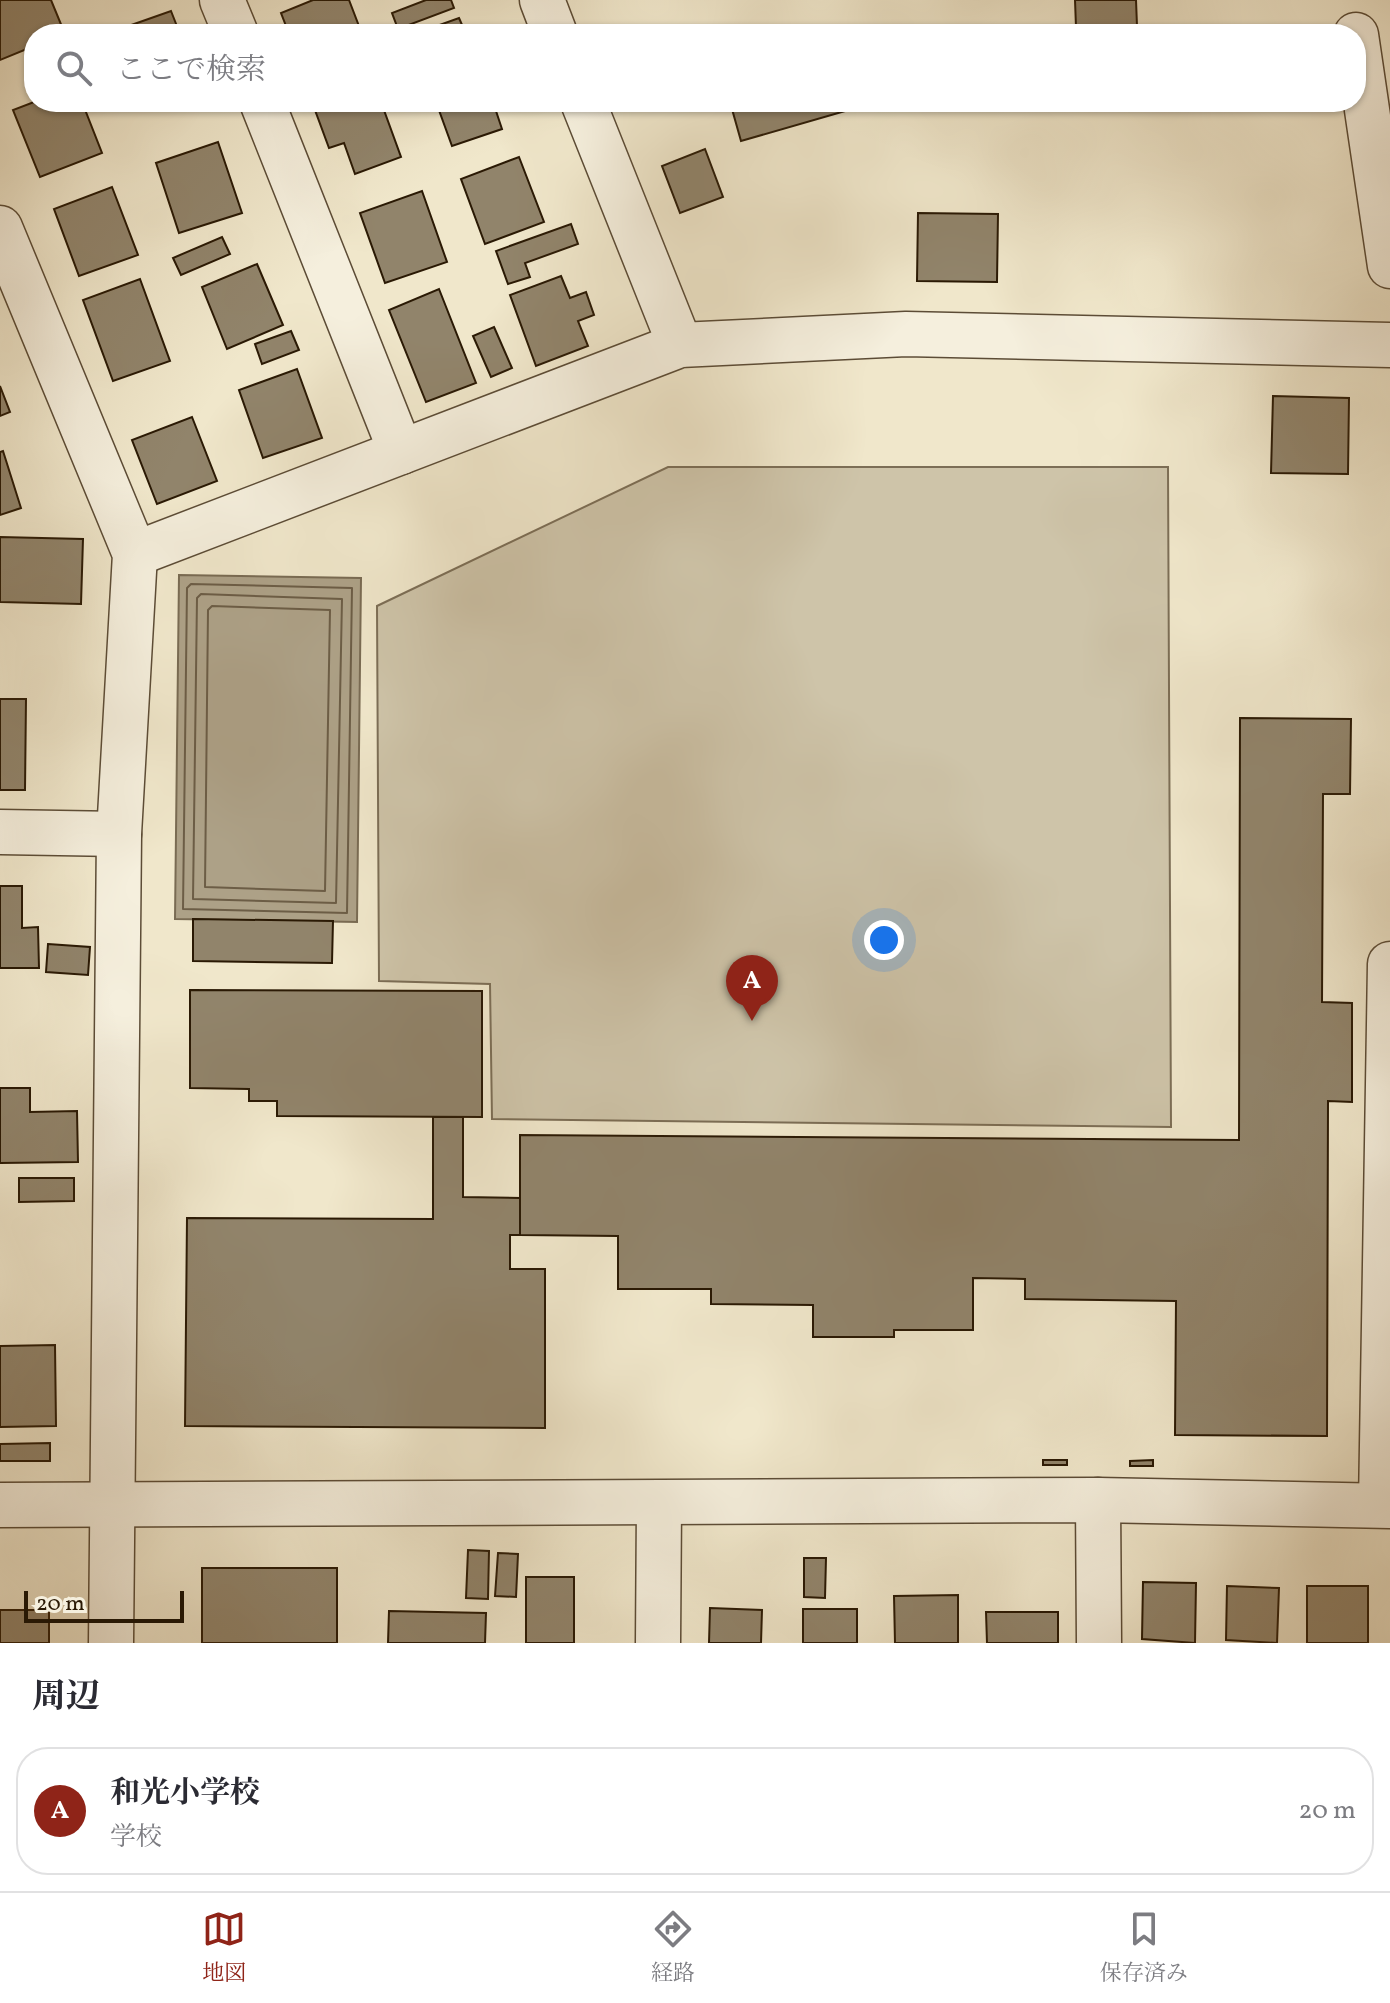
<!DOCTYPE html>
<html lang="ja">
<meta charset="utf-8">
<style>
:root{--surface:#fff;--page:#f7f7f7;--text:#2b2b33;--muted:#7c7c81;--line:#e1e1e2;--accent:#8f2418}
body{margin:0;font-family:Vollkorn,"Noto Serif JP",serif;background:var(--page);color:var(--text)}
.scale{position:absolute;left:24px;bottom:20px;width:160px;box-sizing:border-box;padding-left:8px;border:4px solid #2a1904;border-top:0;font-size:22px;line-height:28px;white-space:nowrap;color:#2a1904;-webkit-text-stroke:6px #f5efdd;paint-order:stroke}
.you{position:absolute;left:884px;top:940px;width:28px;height:28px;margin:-20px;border:6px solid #fff;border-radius:50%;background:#1a73e8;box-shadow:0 0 0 12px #1a73e833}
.badge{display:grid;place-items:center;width:52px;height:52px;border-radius:50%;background:var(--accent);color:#fff;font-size:26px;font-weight:700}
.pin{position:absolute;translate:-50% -66px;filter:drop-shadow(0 2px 4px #0008)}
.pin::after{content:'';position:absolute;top:42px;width:28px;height:24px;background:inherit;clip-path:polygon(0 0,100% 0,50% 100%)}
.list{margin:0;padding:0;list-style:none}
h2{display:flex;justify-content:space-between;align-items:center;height:104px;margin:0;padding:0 32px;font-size:34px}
h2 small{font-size:26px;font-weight:400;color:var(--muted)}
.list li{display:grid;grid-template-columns:52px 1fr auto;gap:24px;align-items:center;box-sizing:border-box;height:128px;margin:0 16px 16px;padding:0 16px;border:2px solid var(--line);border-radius:32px}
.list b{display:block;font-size:30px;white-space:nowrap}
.list p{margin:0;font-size:26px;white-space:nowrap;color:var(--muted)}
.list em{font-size:26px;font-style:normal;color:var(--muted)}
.icon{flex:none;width:44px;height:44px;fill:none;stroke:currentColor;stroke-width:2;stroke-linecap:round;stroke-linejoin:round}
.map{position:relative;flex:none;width:1390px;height:1643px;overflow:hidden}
.search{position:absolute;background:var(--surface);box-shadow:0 2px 6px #0004;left:24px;right:24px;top:24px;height:88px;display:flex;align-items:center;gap:20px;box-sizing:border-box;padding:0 28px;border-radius:32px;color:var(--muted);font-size:30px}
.sheet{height:248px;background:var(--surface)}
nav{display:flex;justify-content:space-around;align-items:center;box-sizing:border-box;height:112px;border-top:2px solid var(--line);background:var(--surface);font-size:22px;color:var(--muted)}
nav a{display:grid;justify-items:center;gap:4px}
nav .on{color:var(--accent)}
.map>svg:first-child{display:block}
</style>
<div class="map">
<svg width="1390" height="1643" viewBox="0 0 1390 1643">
<rect width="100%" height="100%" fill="#f0e7cb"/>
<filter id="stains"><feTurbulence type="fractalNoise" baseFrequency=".0025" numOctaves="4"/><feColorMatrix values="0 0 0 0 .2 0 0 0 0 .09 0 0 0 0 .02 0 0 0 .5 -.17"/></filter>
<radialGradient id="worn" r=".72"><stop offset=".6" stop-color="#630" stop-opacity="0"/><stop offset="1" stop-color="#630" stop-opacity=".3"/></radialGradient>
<!-- green -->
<polygon fill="#cec4a9" stroke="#7c6e56" stroke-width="2" points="668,467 1168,467 1171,1127 492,1119 490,984 379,981 377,606"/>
<!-- water -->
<polygon fill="#ada187" stroke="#796b53" stroke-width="2" points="179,575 361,578 357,922 175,919"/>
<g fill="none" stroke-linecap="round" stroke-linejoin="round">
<!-- shore -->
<g stroke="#6c5d46" stroke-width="2">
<polygon points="191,584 352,588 347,913 183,909 187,588"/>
<polygon points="201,594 342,599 336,903 193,899 197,598"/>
<polygon points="212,606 330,610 325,891 205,887 208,610"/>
</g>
</g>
<!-- building -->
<g fill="#91846b" stroke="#2a1904" stroke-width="2">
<polygon points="0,0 51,0 65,34 34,34 34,46 0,60"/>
<polygon points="313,0 349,0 362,34 275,34 274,31 286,26 281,13"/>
<polygon points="426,0 451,0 454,8 398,29 392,13"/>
<polygon points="1075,0 1136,0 1137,26 1076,27"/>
<polygon points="171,11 180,34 121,34 120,29"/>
<polygon points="459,18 466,34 420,34 420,32"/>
<polygon points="34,102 82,102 102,153 40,177 13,110"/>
<polygon points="312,102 381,102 401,157 355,174 344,143 329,148"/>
<polygon points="436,102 493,102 502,129 452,146"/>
<polygon points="730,102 858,102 859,107 741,141"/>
<polygon points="218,142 242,213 179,233 156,163"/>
<polygon points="705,149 723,197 680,213 662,166"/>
<polygon points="519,157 544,222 485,244 461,179"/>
<polygon points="112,187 138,255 79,276 54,209"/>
<polygon points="422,191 447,262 385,283 360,213"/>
<polygon points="918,213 998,214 997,282 917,281"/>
<polygon points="571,224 578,244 525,263 530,277 508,284 496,251"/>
<polygon points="222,237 230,254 181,275 173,258"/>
<polygon points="257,264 283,325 227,349 202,287"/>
<polygon points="561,276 570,298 586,292 594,315 578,321 588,346 536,366 510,295"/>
<polygon points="140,279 170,361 113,381 83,300"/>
<polygon points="439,289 476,383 426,402 389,310"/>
<polygon points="494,327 512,368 491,377 473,336"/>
<polygon points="291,331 299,350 262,364 255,344"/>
<polygon points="297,369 322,438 263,458 239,390"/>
<polygon points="0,386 10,412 0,416"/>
<polygon points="1273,396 1349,398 1348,474 1271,473"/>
<polygon points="192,417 217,481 157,504 132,440"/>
<polygon points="3,451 21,508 0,515 0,452"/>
<polygon points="0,537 83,539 81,604 0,602"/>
<polygon points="0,699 26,699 25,790 0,790"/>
<polygon points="1240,718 1351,719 1350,794 1323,794 1322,1002 1352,1003 1352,1102 1328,1101 1327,1436 1175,1435 1176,1301 1025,1299 1025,1279 973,1278 973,1330 894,1330 894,1337 813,1337 813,1305 711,1304 711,1289 618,1289 618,1236 520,1235 520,1135 1239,1140"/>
<polygon points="0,886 22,886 22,928 38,927 39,968 0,968"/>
<polygon points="193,919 333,921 332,963 193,961"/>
<polygon points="48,944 90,947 88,975 46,972"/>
<polygon points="190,990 482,991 482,1117 277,1116 277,1101 249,1101 249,1089 190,1088"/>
<polygon points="0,1088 30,1088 30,1112 77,1111 78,1162 0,1163"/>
<polygon points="433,1117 463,1117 463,1197 520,1198 520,1235 510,1235 510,1269 545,1269 545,1428 185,1426 187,1218 433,1219"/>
<polygon points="19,1178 74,1178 74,1201 19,1202"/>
<polygon points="55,1345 56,1426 0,1427 0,1346"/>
<polygon points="50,1443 50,1461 0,1461 0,1444"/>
<rect x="1043" y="1460" width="24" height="5"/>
<polygon points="1153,1460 1153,1466 1130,1466 1130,1461"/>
<polygon points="468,1550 489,1551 488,1599 466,1598"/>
<polygon points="498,1553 518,1554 516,1597 495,1596"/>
<polygon points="804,1558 826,1558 825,1598 804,1597"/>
<rect x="202" y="1568" width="135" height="75"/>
<rect x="526" y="1577" width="48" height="66"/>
<polygon points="1143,1582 1196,1583 1195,1643 1142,1639"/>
<polygon points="1227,1586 1279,1588 1277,1643 1226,1640"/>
<rect x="1307" y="1586" width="61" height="57"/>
<polygon points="958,1595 958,1643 895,1643 894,1596"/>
<polygon points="710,1608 762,1610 761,1643 709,1643"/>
<rect x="803" y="1609" width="54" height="34"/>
<rect x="0" y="1610" width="49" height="33"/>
<polygon points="389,1611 486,1613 485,1643 388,1643"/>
<polygon points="986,1612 1058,1612 1058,1643 987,1643"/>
</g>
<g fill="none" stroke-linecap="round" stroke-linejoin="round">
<defs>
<g id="minor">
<polyline points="222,0 236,34"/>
<polyline points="542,0 555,34"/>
<polyline points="1356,35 1390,266"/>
<polyline points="262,102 401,452"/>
<polyline points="583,102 680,345"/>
<polyline points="0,228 135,554 119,834 111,1643"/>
<polyline points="135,554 680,345 906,334 1390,345"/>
<polyline points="0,832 119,834"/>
<polyline points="1098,1500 1099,1643"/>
<polyline points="0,1505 1098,1500 1390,1506"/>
<polyline points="1381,1505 1390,964"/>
<polyline points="658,1643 659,1504"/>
</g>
</defs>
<!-- minor casing -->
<use href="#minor" stroke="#5c4c36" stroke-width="47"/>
<!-- minor -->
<use href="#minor" stroke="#f5efdd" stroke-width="44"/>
</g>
<rect width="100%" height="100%" filter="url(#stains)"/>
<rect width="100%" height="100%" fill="url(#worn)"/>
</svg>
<div class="scale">20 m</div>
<div class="you"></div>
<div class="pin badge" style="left:752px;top:1021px">A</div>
<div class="search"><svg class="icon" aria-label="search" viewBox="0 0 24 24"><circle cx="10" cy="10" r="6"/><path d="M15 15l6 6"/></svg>ここで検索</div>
</div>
<section class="sheet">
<h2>周辺<small></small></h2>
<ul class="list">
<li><span class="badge">A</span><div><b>和光小学校</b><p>学校</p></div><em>20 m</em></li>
</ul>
</section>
<nav>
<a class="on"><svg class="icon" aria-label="map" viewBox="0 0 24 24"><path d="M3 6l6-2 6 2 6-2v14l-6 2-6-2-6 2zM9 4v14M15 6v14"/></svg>地図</a>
<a><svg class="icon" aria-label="directions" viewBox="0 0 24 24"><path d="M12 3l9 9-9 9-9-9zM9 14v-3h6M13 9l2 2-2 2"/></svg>経路</a>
<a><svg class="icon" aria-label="saved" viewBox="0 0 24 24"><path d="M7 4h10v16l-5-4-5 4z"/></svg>保存済み</a>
</nav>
